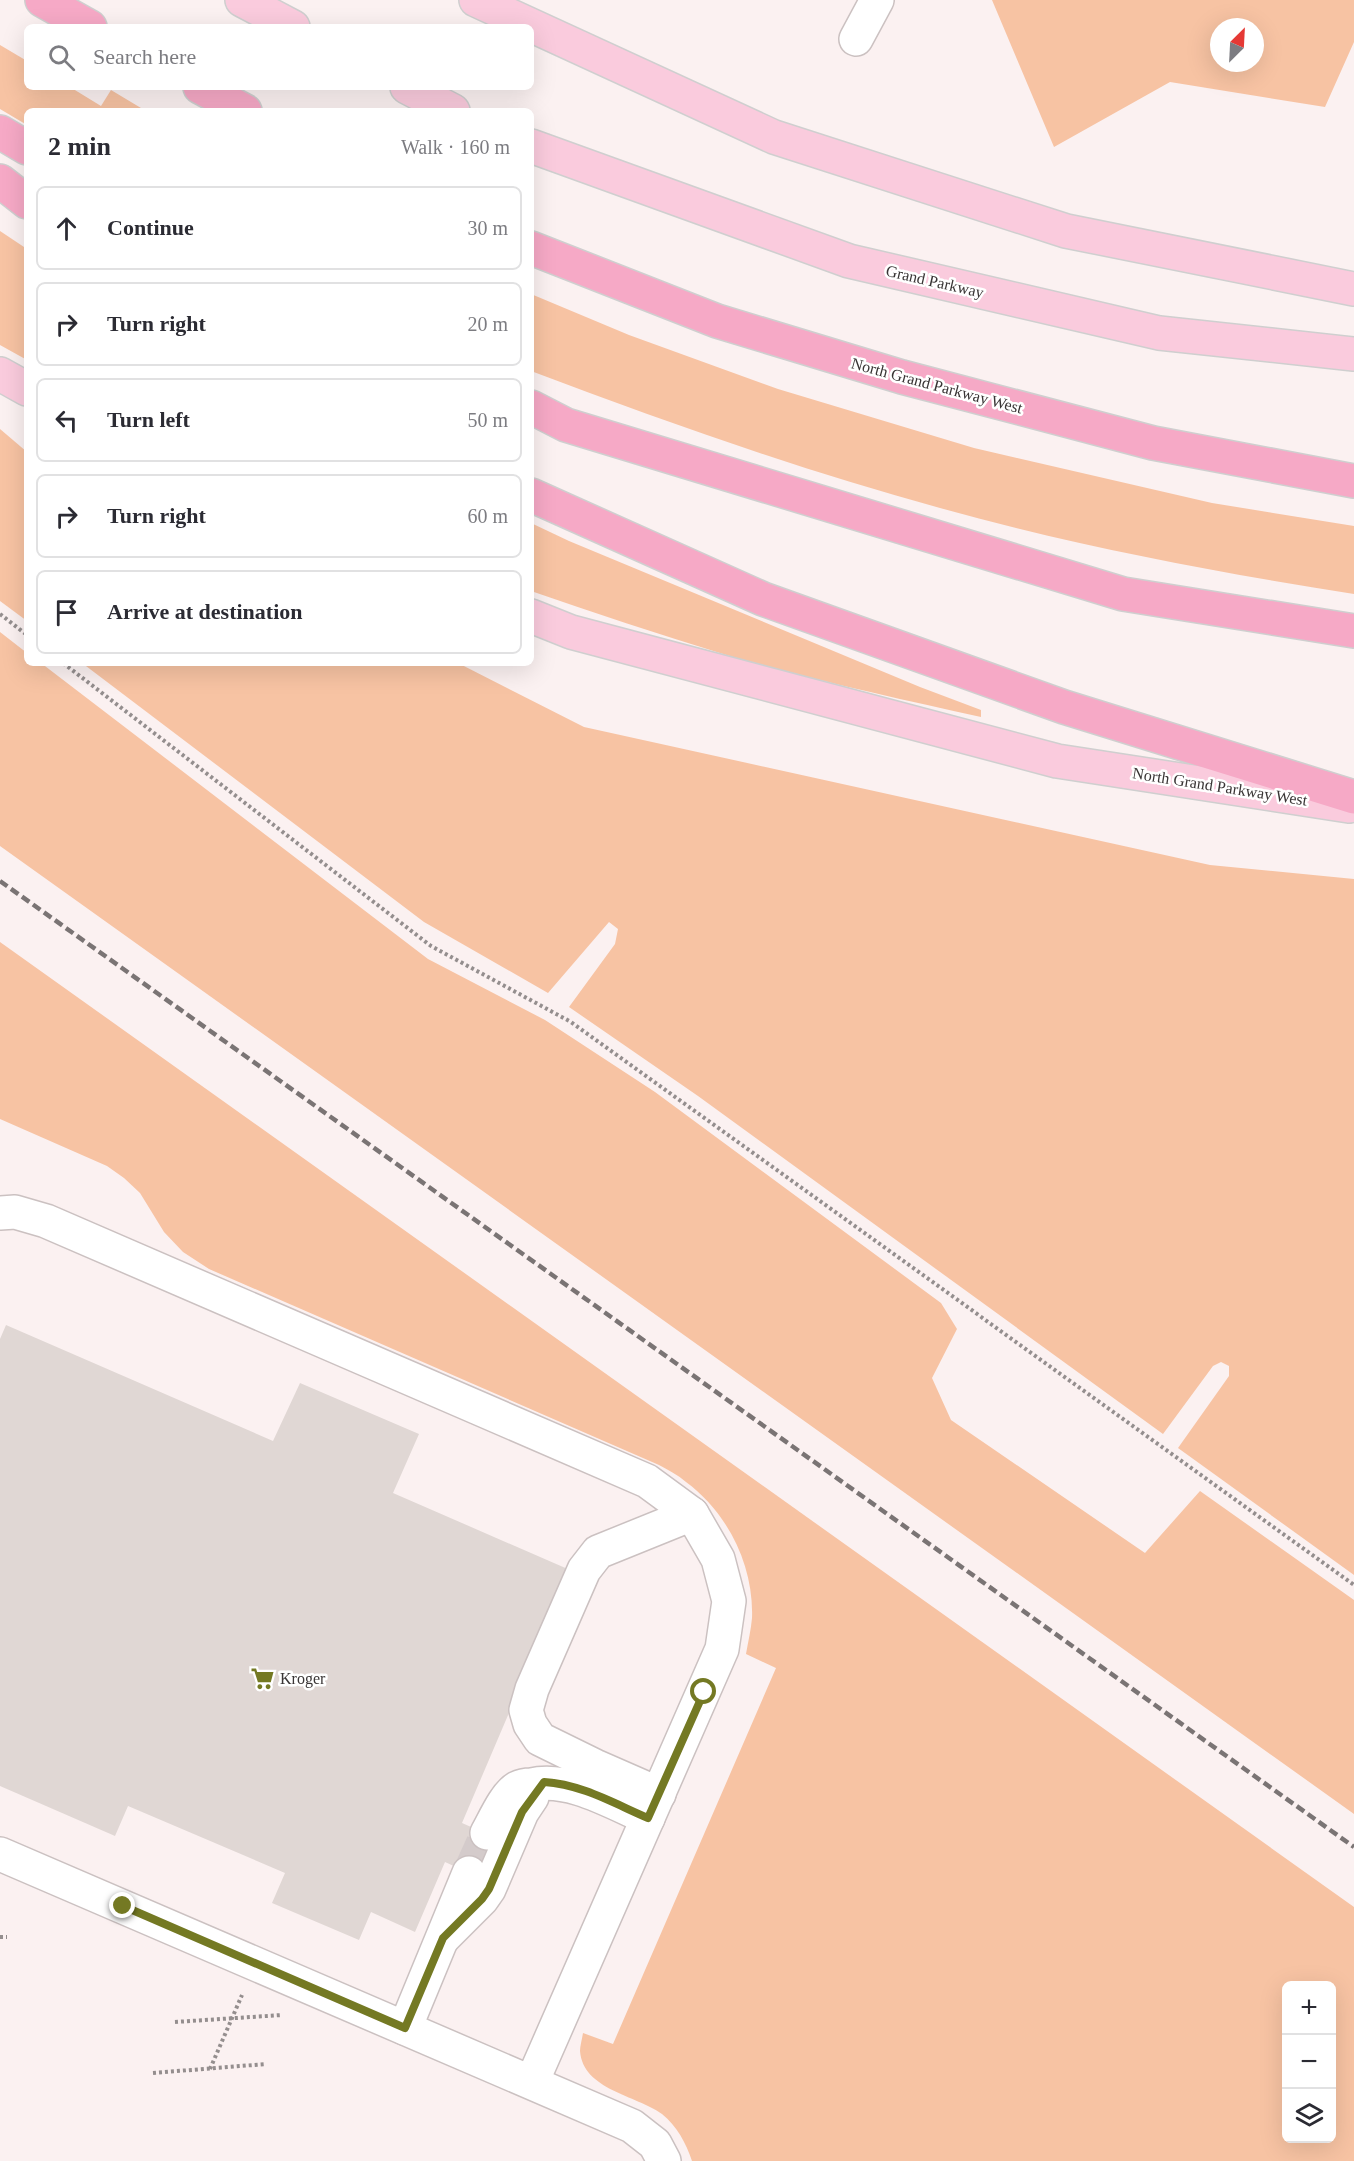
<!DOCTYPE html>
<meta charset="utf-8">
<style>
:root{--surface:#fff;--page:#f2f2f3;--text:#2b2b33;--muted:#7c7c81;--line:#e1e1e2}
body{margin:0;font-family:Georgia,serif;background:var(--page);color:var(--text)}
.controls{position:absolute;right:18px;bottom:18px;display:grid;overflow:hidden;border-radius:9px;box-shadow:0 6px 24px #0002}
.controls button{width:54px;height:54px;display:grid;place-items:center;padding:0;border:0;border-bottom:2px solid var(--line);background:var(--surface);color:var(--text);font:30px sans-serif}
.compass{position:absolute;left:1210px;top:18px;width:54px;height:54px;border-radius:50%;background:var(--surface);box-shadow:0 6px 24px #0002;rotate:24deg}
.stop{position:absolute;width:18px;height:18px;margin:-14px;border:4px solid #747923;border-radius:50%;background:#fff}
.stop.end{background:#747923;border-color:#fff;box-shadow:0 2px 6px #0008}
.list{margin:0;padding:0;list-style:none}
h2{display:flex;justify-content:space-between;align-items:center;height:78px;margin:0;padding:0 24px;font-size:26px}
h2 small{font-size:20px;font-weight:400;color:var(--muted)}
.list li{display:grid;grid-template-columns:39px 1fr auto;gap:18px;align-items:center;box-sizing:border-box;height:84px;margin:0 12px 12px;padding:0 12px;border:2px solid var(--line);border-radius:9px}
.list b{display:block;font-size:22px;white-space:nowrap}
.list em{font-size:20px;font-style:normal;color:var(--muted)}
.icon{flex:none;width:33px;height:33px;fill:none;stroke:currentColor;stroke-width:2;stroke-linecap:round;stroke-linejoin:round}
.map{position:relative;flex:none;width:1354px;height:2161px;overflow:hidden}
.search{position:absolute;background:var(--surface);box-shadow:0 6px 24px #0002;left:24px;top:24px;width:510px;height:66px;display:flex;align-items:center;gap:15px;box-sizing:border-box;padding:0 21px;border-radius:9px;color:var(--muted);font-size:22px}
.panel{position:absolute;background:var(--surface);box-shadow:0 6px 24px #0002;left:24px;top:108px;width:510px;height:558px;border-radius:9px}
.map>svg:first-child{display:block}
</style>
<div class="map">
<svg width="1354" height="2161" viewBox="0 0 1354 2161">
<rect width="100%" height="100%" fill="#fbf1f1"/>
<!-- green -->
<g fill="#f7c3a3" fill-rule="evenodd">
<path d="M992,0H1354V42L1325,107L1170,82L1054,147ZM1219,27H1255V63H1219Z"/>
<polygon points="0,45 27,61 27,87 70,87 101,106 111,90 146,111 27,111 27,125 0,109"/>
<polygon points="0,231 27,249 27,360 0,345"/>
<path d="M531,294L629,335L778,389L974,448L1212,503L1354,526V594C1215,572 1076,546 940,508C801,470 666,422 531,371Z"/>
<polygon points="0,429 27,452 27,621 0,601"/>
<path d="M531,523L569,541L920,687L981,710V717C895,698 808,679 723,654C658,634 594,613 531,591Z"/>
<polygon points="0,632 27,653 27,663 41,663 428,959 545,1020 655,1092 941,1303 957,1329 932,1378 951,1420 1145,1553 1200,1491 1354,1600 1354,1814 0,846"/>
<polygon points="82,663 458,663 584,727 1210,865 1354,879 1354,1575 1178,1448 1229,1376 1229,1366 1221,1362 1213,1366 1163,1434 698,1096 569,1007 615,944 618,929 609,922 548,993 424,922"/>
<path d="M0,942L1354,1907V2161H692C686,2143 677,2126 662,2114C636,2095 583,2090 580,2051C580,2046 582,2039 583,2033L613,2044L776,1668L746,1654C748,1642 751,1630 752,1618C754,1566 728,1513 686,1482C678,1475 668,1470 659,1465L209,1269L183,1252L164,1232L140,1193L124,1178L107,1166L0,1119ZM1286,1986H1332V2138H1286Z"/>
</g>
<!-- building -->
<polygon fill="#e0d7d4" points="6,1325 273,1441 300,1383 419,1434 393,1493 570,1570 462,1823 508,1843 469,1873 445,1862 415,1932 371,1912 359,1940 272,1903 285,1873 128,1806 115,1836 0,1786 0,1339"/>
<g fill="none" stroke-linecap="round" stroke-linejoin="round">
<!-- minor-tunnel -->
<polyline stroke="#d4cbcb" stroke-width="33" stroke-dasharray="33 16" stroke-linecap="butt" points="469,1873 487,1833"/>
<defs>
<g id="minor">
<polyline points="856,39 877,0"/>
<polyline points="0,1213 15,1212 46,1221 647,1481 692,1514 718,1559 729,1601 722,1649 532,2082"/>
<polyline points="659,1794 595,1766 540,1739 530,1724 526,1710 532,1689 584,1570 598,1552 692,1514"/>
<path d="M487,1833C494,1821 505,1795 517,1788C521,1786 527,1785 531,1785C569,1776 613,1803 648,1818"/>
<polyline points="0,1854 632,2126 655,2144 664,2161"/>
<polyline points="443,1938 482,1899 489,1889 522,1812 532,1797"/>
<polyline points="405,2028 469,1873"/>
</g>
<g id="major">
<polyline points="242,0 293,27"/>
<polyline points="476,0 774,137 1066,231 1354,289"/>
<polyline points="407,87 453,111"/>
<polyline points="531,146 849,261 1159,333 1354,354"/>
<polyline points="0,374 27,389"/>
<polyline points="531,616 571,632 1057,761 1349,806"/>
</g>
<g id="highway">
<polyline points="42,0 90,27"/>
<polyline points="200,87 245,111"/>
<polyline points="0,132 27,148"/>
<polyline points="0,181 27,202"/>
<polyline points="531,248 717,321 902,377 1153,443 1354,481"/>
<polyline points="531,407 566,425 1123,594 1354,631"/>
<polyline points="531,495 763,599 1064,707 1354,797"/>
</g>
</defs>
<!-- minor casing -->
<use href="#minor" stroke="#cbc1c1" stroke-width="36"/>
<!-- major casing -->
<use href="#major" stroke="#cfcfcf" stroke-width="36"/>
<!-- highway casing -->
<use href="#highway" stroke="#cfcfcf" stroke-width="36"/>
<!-- path -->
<g stroke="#948e8e" stroke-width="4" stroke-dasharray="3 3" stroke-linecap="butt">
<polyline points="0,614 27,635"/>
<polyline points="63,663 431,946 571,1022 1354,1585"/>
<polyline points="0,1937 7,1937"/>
<polyline points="175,2022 282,2015"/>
<polyline points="210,2069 242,1995"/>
<polyline points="153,2073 266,2064"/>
</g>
<!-- minor -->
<use href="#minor" stroke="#fff" stroke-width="33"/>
<!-- major -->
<use href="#major" stroke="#facbdd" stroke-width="33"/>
<!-- highway -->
<use href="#highway" stroke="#f6a9c6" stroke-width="33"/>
<!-- rail -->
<polyline stroke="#7a7474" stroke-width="4.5" stroke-dasharray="9 4.5" stroke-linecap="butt" points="0,881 1354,1847"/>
</g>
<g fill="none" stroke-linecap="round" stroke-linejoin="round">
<!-- route -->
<path stroke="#747923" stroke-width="8" d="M123,1906L405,2028L443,1938L482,1899L489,1889L522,1812L544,1782C581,1784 615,1804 648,1818L704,1692"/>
</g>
<!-- icons -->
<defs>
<symbol id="supermarket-bare" viewBox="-9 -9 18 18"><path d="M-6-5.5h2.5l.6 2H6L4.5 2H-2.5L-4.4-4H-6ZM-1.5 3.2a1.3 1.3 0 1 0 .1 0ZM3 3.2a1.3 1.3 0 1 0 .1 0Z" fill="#747923" stroke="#fff" stroke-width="2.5" paint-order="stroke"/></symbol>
</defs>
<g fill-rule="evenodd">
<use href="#supermarket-bare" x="246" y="1662" width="33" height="33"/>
</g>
<g text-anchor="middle" stroke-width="5" stroke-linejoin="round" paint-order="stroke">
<!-- street labels -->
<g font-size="16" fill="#393535" stroke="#fff">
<text transform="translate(935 281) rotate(13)" y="6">Grand Parkway</text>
<text transform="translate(937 385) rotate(15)" y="6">North Grand Parkway West</text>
<text transform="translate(1220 786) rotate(9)" y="6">North Grand Parkway West</text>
</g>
<!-- poi labels -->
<g font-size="16" fill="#393535" stroke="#fff" text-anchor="start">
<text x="280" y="1684">Kroger</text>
</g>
</g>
</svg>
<div class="controls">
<button>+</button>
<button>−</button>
<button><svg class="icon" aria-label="layers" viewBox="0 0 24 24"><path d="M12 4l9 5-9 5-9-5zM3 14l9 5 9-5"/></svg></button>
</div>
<svg class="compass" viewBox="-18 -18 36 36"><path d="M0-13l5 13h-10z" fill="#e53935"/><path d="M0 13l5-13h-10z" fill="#7c7c81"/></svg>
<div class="stop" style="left:704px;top:1692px"></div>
<div class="stop end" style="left:123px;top:1906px"></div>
<div class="search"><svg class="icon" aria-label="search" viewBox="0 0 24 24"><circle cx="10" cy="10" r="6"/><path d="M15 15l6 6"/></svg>Search here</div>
<section class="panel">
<h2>2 min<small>Walk · 160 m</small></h2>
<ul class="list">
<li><svg class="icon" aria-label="ahead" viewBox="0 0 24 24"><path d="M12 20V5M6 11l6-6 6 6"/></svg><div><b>Continue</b></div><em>30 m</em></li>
<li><svg class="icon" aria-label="right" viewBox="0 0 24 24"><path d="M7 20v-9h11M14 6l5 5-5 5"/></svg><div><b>Turn right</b></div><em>20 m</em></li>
<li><svg class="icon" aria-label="left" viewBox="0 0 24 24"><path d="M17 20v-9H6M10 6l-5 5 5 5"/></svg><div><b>Turn left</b></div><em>50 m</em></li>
<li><svg class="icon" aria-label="right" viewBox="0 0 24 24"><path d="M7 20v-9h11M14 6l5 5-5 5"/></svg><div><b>Turn right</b></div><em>60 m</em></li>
<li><svg class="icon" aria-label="arrive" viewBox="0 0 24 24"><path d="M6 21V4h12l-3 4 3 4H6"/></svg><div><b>Arrive at destination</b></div></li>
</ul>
</section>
</div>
